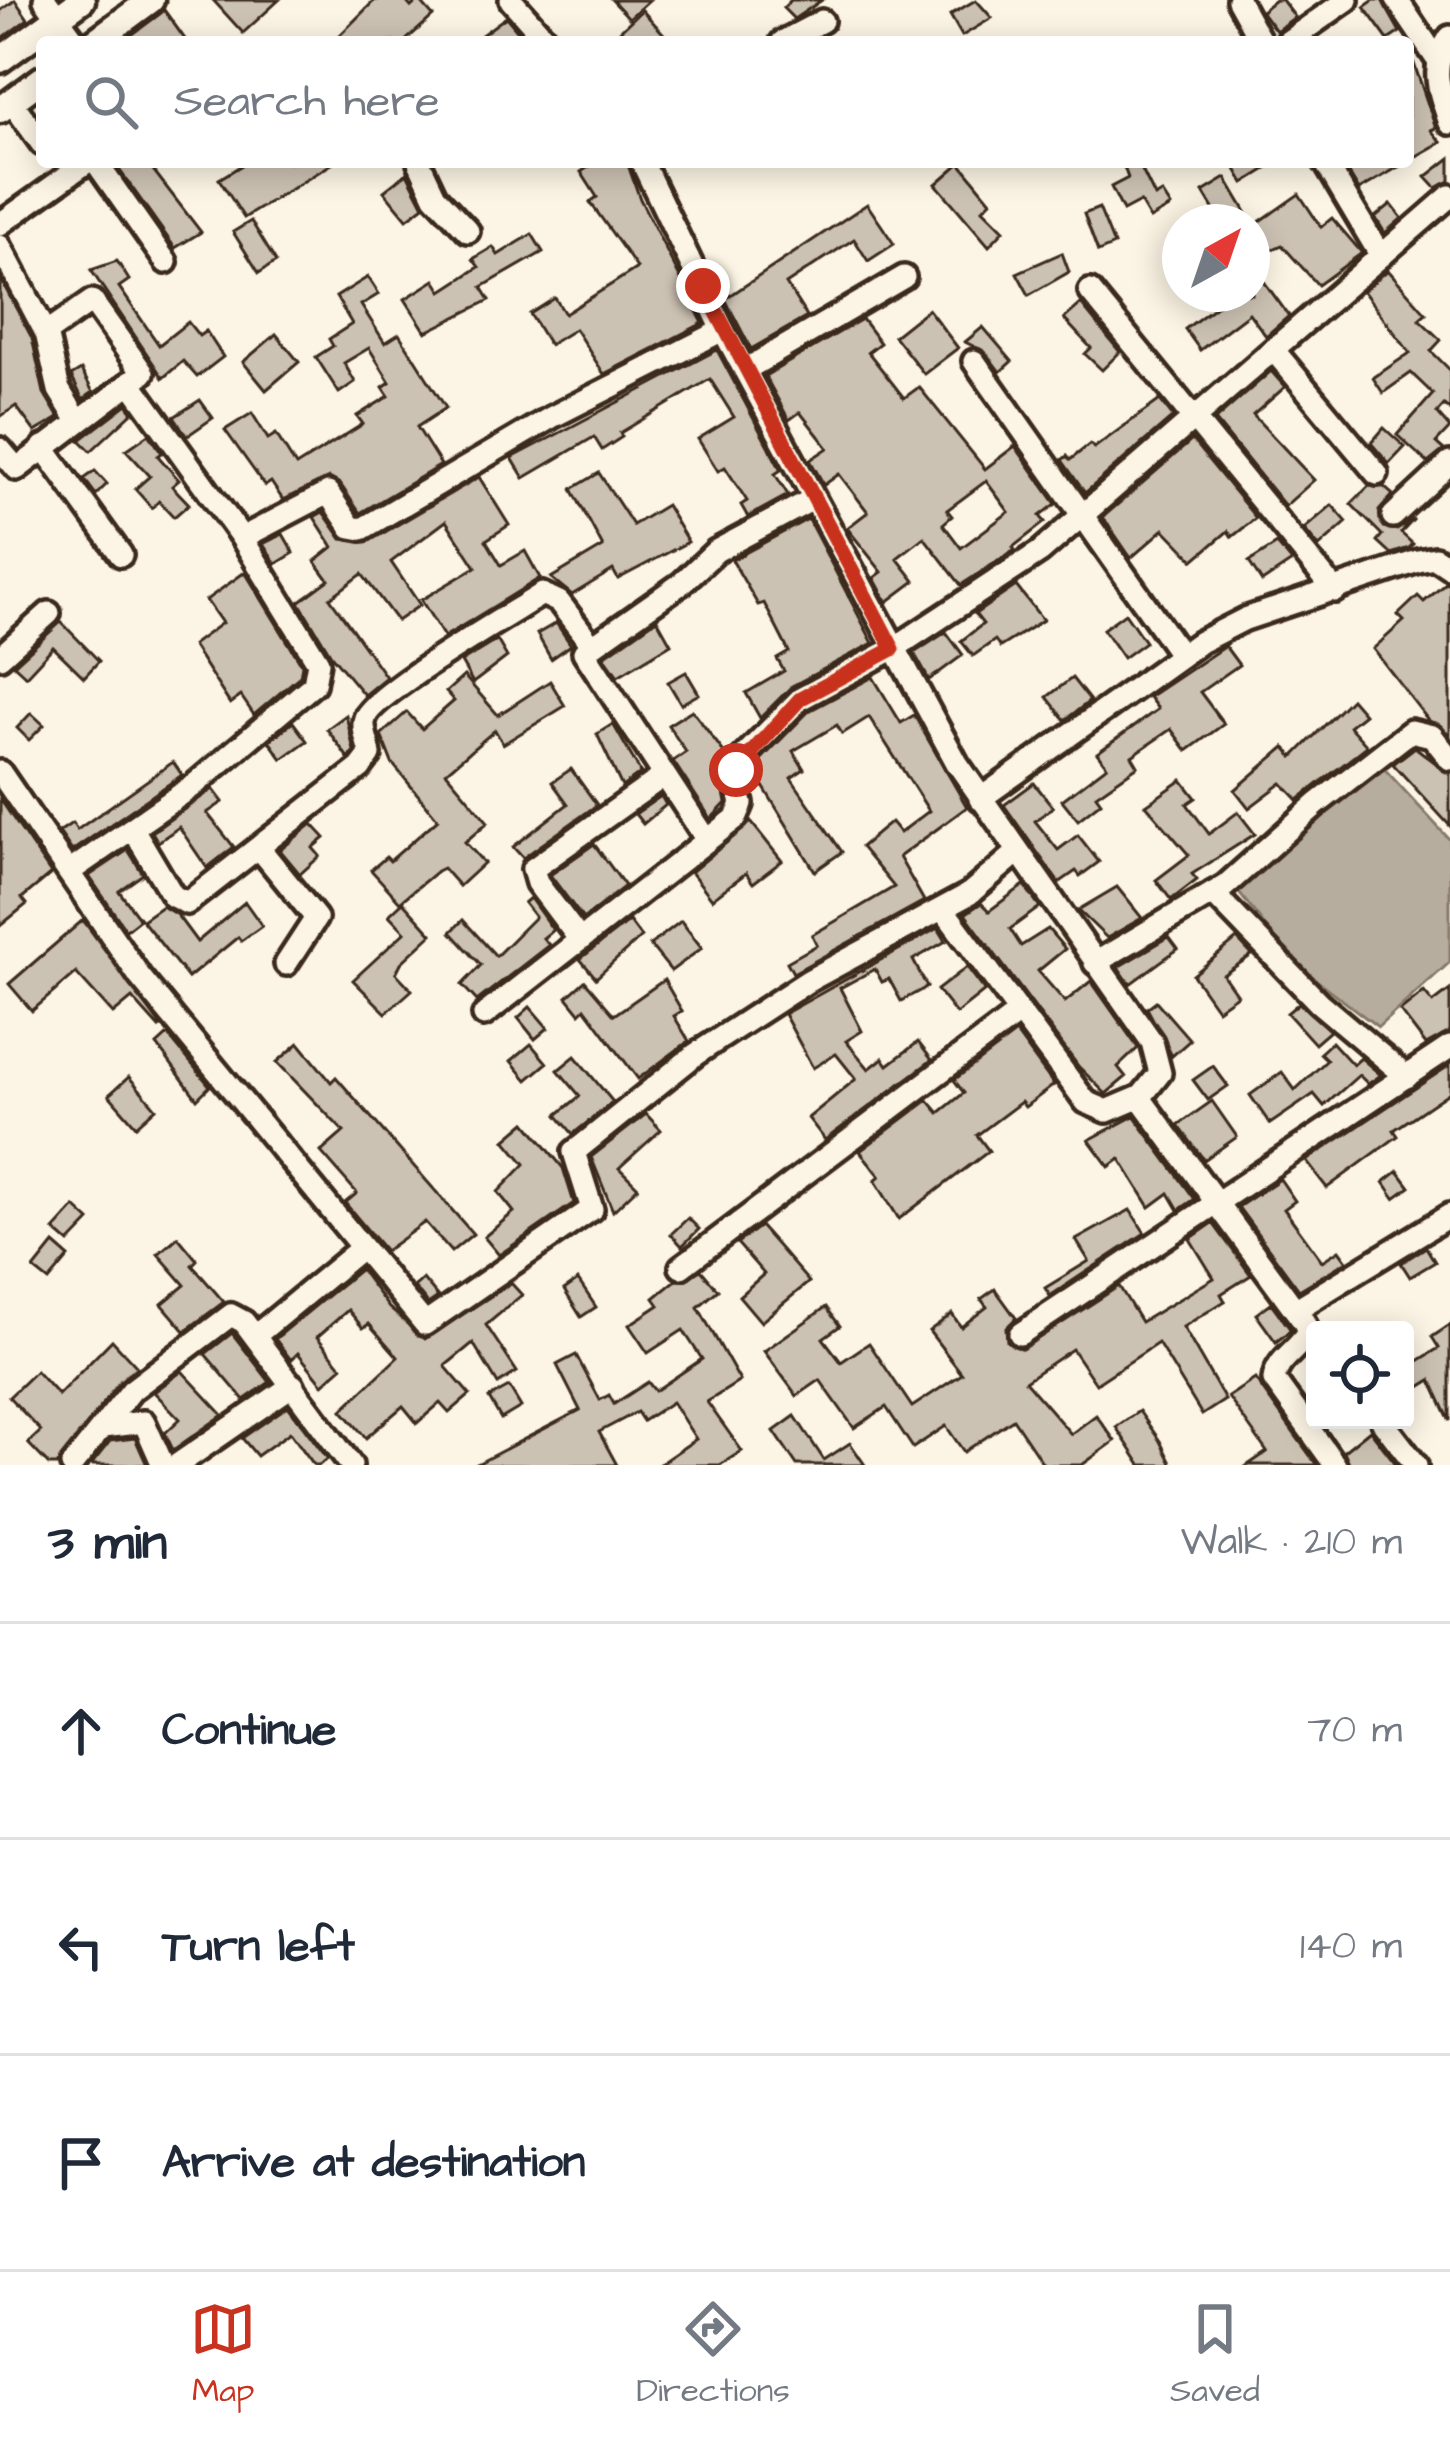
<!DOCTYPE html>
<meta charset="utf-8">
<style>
:root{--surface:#fff;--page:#f6f6f7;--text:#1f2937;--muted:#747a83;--line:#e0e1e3;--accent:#c8321e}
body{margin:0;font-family:"Architects Daughter",sans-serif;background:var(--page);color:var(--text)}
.controls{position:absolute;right:36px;bottom:36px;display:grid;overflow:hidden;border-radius:12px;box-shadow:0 6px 30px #0003}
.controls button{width:108px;height:108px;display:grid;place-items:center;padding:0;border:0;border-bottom:3px solid var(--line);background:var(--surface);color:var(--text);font:60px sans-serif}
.compass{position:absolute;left:1162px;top:204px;width:108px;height:108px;border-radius:50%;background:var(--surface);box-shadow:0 6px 30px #0003;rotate:40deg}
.stop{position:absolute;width:36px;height:36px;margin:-27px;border:9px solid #c8321e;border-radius:50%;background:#fff}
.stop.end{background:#c8321e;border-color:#fff;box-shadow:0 3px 12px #0008}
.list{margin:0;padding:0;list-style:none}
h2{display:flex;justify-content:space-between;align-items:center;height:156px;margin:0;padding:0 48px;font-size:51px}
h2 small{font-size:39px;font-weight:400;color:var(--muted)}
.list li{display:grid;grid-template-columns:78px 1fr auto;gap:36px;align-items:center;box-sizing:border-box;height:216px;padding:0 48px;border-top:3px solid var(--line)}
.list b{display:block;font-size:45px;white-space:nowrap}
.list em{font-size:39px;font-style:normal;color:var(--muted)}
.icon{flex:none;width:66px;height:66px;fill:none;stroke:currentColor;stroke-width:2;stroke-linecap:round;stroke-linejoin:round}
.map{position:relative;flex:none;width:1450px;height:1465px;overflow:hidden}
.search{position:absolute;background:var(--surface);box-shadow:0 6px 30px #0003;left:36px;right:36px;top:36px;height:132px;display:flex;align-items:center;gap:30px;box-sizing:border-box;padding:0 42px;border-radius:12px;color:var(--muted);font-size:45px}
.sheet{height:804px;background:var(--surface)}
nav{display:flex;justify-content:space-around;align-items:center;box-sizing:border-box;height:168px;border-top:3px solid var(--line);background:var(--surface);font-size:33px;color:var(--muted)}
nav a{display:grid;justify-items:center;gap:6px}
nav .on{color:var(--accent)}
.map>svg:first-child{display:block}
</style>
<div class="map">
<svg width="1450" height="1465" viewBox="0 0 1450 1465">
<rect width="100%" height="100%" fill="#fcf5e5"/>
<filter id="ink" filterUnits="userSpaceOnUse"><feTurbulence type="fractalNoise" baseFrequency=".00833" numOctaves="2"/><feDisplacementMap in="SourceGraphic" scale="24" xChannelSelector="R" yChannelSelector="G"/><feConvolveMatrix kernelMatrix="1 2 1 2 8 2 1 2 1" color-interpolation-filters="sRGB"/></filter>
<g filter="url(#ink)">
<!-- water -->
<polygon fill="#b7ad9e" stroke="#85796b" stroke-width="3" points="1379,763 1450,840 1450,962 1378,1027 1295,964 1232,884"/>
<!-- building -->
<g fill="#ccc2b3" stroke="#3b2a1e" stroke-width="3" fill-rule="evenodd">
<polygon points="15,0 28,19 0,40 0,11"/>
<polygon points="213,0 279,0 243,33"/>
<polygon points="375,0 405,0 411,7 419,0 433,16 404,42 333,42"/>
<polygon points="612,0 649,0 629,18"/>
<polygon points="791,0 822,0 794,19 783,8"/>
<polygon points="976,0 992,18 962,36 950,15"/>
<polygon points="1275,0 1282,0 1295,17 1276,31 1261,11"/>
<polygon points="1374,0 1382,0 1400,32 1388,40 1364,7"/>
<polygon points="164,10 187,42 122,42 161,13"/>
<polygon points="642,10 671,42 608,42"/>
<polygon points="506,17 527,42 472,42"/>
<polygon points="1408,46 1436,128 1431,130 1441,142 1408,161"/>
<polygon points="1450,158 1450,181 1436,188 1426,177"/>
<polygon points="121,162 147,162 201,232 175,248 116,165"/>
<polygon points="247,162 335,162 244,218 219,179"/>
<polygon points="596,162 627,162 640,199 703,323 604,374 575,329 549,345 530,314 555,298 565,314 637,268 590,202 597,197 581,172"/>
<polygon points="1122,162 1138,162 1155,197 1162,193 1171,207 1150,219 1140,202 1123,211 1111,187 1128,178"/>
<polygon points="1248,162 1278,162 1244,183 1236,169"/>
<polygon points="1342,162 1407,162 1359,190"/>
<polygon points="960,163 991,201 983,209 1004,230 989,246 936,184"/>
<polygon points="407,173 424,206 407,219 384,191"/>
<polygon points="1226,178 1252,222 1221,222 1203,192"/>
<polygon points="1299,194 1321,227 1332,218 1362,253 1318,285 1282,245 1252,259 1252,227"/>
<polygon points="867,204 894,244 868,261 854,239 786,284 807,317 751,349 725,299"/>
<polygon points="1391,204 1402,218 1385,233 1375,217"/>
<polygon points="1099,208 1114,245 1098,252 1084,214"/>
<polygon points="251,221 276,262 259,273 233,232"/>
<polygon points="532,234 543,252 482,287 490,300 426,332 405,299 435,280 442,291 479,267 473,259 493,247 498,255"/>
<polygon points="1062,253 1069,272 1029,295 1017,273"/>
<polygon points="117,261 129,280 119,287 159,345 188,322 199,336 206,331 223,357 197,377 183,361 163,378 91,270"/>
<polygon points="1252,265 1289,316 1266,336 1249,313 1200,350 1185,329 1232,294 1252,294"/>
<polygon points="1388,270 1426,313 1419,319 1441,340 1431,351 1450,370 1450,410 1444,405 1437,413 1450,428 1436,443 1444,450 1428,463 1397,435 1433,394 1411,373 1383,393 1373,378 1410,353 1363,291"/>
<polygon points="368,277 379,294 361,305 385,343 399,334 446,408 417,427 441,465 360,513 340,484 329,478 283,500 271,482 265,486 225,430 252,413 268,439 276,434 296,466 363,424 357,416 389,396 383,387 390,382 369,348 344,363 355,382 339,393 316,357 333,346 329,339 352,324 336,297"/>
<polygon points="0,278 32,338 44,393 59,418 35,432 16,406 0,417"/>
<polygon points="1081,304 1120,352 1102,370 1085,354 1091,348 1064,319"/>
<polygon points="928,309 958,348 924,374 894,336"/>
<path d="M862,319L880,343L868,352L904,398L919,387L985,469L1015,446L1056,504L1040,516L1045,522L1013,547L1015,550L961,585L924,537L897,558L915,581L887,602L874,578L882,572L847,528L868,512L839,474L824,485L810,460L828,448L800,412L789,420L765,376ZM986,481L1009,512L961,548L943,524L952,516L947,510Z"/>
<polygon points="983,327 1012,361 1000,372 985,352 965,342"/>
<polygon points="276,334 299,362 266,390 243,362"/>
<polygon points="717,350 781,470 775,474 788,495 748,517 741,505 747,501 725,467 718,471 698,439 734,417 710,379 620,433 622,437 602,450 594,437 524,478 512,458"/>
<polygon points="81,370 93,392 83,400 71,376"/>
<polygon points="1271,371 1285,387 1253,415 1314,480 1285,506 1215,420"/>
<polygon points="200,400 213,418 187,436 174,417"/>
<polygon points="1160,400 1173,417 1085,493 1062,460 1067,456 1070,460 1090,444 1094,448"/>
<polygon points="127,404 133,412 91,451 80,440"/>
<polygon points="1384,428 1405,447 1389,464 1371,443"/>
<polygon points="149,434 162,453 158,456 179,480 172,486 189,504 174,517 159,501 152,508 135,489 150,476 126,450"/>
<polygon points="1192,440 1256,518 1232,537 1228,531 1194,560 1164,529 1131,558 1103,517"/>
<polygon points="95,471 107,484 96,495 84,479"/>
<polygon points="599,473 633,525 666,505 688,542 618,579 613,570 572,595 551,578 603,547 572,489"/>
<polygon points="479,477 509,525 486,540 501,565 525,551 540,578 444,637 421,600 476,567 446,521 391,562 420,605 397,621 362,574 330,598 386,677 364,695 331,655 299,602 329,580 315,561 333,547 314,517 323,512 342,539 368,542"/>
<polygon points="1369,486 1384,487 1393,495 1379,511 1383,527 1397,530 1414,519 1401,533 1413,544 1409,548 1391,554 1377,541 1382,535 1351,504"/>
<polygon points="1332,505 1347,522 1319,547 1304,529"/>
<polygon points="808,519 873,643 792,686 760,718 746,693 784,671 777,659 789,652 764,603 758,605 732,560"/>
<polygon points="283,534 294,553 276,564 263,544"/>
<polygon points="1277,544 1292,562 1262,582 1249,562"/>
<polygon points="245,572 302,665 300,676 254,715 241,696 230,704 192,645 222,623 206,600"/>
<polygon points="1447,582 1450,583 1450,735 1428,720 1373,649 1404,621 1398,615 1418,596 1424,602"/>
<polygon points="1016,586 1043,620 1000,647 995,640 973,656 961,641 983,624 975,614"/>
<polygon points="1125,613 1145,642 1123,658 1103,629"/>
<polygon points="657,619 671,644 618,676 604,656"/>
<polygon points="61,622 99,661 84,677 53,647 26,676 14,665"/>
<polygon points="556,623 571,645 551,659 537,634"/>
<polygon points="946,632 963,655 929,680 914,653"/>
<polygon points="497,640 507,657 473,683 461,662"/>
<polygon points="1225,646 1239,665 1200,692 1224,724 1187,751 1171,729 1132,756 1138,766 1096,795 1101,802 1078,820 1062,800 1107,766 1097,753 1158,709 1149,697"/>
<polygon points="686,672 699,694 681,704 668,682"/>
<polygon points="464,676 498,715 550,681 565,706 503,744 495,730 446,772 488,822 465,842 484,863 459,886 443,868 437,871 400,902 371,870 386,857 390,861 438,819 392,763 381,735 407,712 422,729 454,701 446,692"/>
<polygon points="873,677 901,723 914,715 967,807 899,857 924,901 793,973 787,962 817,945 812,935 894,887 861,847 891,822 900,833 929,811 869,717 842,734 837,725 793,751 804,769 791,778 842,852 815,871 763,786 754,792 754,767 809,711"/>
<polygon points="1072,678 1090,701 1065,720 1047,697"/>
<polygon points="1351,699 1364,714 1349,726 1367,746 1298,800 1282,783 1249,808 1235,790 1285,747 1293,757"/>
<polygon points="692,710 726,755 721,778 726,803 711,819 673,761 686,752 668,725"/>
<polygon points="31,713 44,725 29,740 17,728"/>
<polygon points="346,715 354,751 348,758 327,729"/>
<polygon points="293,722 307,741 282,759 269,741"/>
<polygon points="613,724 641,773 622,787 597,734"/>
<polygon points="1415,747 1450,774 1450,826 1393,764"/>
<polygon points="173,762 182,775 72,851 59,832 72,823 77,830"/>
<polygon points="571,769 597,805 523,858 513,847 568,804 552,782"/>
<polygon points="1182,780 1196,798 1187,804 1209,834 1238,812 1255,834 1192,874 1197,880 1171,900 1156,880 1189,855 1146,805"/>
<polygon points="1034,783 1053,807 1035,821 1058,850 1078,835 1099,862 1080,876 1076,871 1059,883 1004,805"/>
<polygon points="213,789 223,802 207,813 234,847 207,868 179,827 158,842 152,832"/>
<polygon points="661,796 666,805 643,824 635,814"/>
<polygon points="0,799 51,874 22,898 27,904 0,926"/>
<polygon points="751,822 782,861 753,883 746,873 712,899 691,872"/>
<polygon points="312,824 325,838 313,848 320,856 300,874 280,850"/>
<polygon points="594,844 625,886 583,919 550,875"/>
<polygon points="128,850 143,874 119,891 140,919 126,930 89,876"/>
<polygon points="1024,885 1040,907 1010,929 1021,946 1048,929 1065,949 1038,971 1065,1002 1091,981 1138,1048 1118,1067 1126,1077 1106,1094 1078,1066 965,914 981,903 989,911"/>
<polygon points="1117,887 1142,918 1107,938 1078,910"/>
<polygon points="530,898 553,930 543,938 549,945 477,1001 462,985 481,965 451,932 463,920 496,956 535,917 524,903"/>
<polygon points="245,902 262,926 241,941 238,937 188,978 142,920 162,906 177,915 197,942"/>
<polygon points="403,902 432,934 401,963 396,973 412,990 386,1013 353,980 405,932 389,915"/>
<polygon points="83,920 161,1026 159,1028 132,998 113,1014 76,973 32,1011 9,984"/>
<polygon points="629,921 641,937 596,978 580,959"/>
<polygon points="681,921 702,948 671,971 650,945"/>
<polygon points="938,928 946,941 913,960 927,987 901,1001 889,979 882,982 875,969 840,988 862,1031 846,1041 869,1069 883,1058 888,1065 918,1042 932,1060 825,1140 808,1118 856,1079 836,1054 813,1068 784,1014"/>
<polygon points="1169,937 1178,949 1130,984 1118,967"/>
<polygon points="1237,939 1252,955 1223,975 1237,995 1217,1009 1193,975"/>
<polygon points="967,967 985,991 956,1014 937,990"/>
<polygon points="664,980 682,1011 674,1016 689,1041 638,1079 585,1008 580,1013 567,997 585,981 614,1015"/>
<polygon points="1450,990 1450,1032 1426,1045 1400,1011 1424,992 1433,1003"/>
<polygon points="1156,1001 1190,1040 1172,1056 1147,1008"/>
<polygon points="1299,1003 1330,1031 1315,1044 1287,1013"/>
<polygon points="530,1007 548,1028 535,1039 518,1018"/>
<polygon points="1016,1033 1054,1085 1025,1107 1021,1102 977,1135 989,1151 899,1219 875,1180 880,1176 860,1151 928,1100 939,1113 964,1093 954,1080"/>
<polygon points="168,1035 210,1086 197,1099 157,1045"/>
<polygon points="1332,1042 1353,1065 1361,1058 1381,1075 1368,1084 1359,1075 1324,1106 1314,1094 1270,1124 1250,1095 1282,1072 1295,1090 1327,1060 1320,1053"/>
<polygon points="299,1043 331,1082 336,1077 473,1234 451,1252 425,1222 385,1251 345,1203 357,1193 321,1152 344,1132 277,1062"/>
<polygon points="531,1044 547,1063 527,1080 511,1061"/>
<polygon points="575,1056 613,1102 573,1134 557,1115 580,1096 558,1070"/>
<polygon points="1450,1065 1450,1092 1394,1130 1398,1136 1327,1188 1306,1161"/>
<polygon points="1213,1066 1228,1086 1208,1100 1193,1080"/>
<polygon points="129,1077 156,1108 136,1126 109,1095"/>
<polygon points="1212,1101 1237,1137 1204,1160 1178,1125"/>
<polygon points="646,1114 661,1130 619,1168 638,1187 613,1211 591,1157"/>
<polygon points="1134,1116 1195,1199 1179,1210 1169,1193 1150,1207 1120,1159 1109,1167 1089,1140"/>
<polygon points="526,1122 563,1168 574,1203 499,1255 484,1237 514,1212 498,1192 525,1164 505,1140"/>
<polygon points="1398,1171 1410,1187 1395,1198 1384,1182"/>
<polygon points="1280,1179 1295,1201 1284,1209 1322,1261 1339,1250 1347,1261 1299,1290 1238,1207"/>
<polygon points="75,1207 90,1221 69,1243 54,1230"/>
<polygon points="1130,1210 1145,1233 1050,1296 1045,1288 1089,1261 1076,1240"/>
<polygon points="688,1218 699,1229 682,1246 671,1234"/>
<polygon points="1213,1223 1251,1275 1221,1294 1225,1301 1183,1327 1225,1400 1202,1415 1158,1343 1096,1384 1072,1349 1025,1381 1071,1434 1096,1415 1115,1441 1082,1465 1044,1465 1013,1419 964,1452 946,1426 913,1448 886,1407 854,1428 820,1380 797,1396 764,1351 826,1307 840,1326 823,1338 841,1362 869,1343 912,1407 962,1374 929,1331 952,1314 961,1327 987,1307 981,1299 995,1289 1016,1318 1006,1328 1007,1341 1022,1349 1119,1286 1141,1322 1214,1278 1190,1239"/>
<polygon points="760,1226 809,1282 761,1322 739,1296 764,1274 737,1243"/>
<polygon points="178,1237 197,1260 192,1265 224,1302 185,1331 162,1304 185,1285 158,1254"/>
<polygon points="54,1244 69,1257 49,1281 34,1269"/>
<polygon points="1426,1247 1435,1262 1410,1277 1401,1263"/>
<polygon points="360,1269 389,1308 425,1339 511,1283 522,1295 486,1325 517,1372 498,1384 473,1343 445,1366 470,1395 449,1413 440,1403 417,1423 403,1406 366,1438 342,1410 398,1357 369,1324 363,1328 348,1310 317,1337 342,1367 323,1384 298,1353 291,1360 275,1339"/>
<polygon points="701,1270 718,1290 698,1307 740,1381 707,1402 742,1451 720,1465 658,1465 696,1439 672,1402 643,1421 637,1412 599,1432 617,1465 475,1465 580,1410 557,1365 576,1355 600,1400 609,1395 614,1404 648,1382 655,1391 702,1359 683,1330 648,1353 629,1325 659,1305 654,1298 675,1281"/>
<polygon points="423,1279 438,1297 428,1304 414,1287"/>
<polygon points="578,1280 596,1307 581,1317 564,1290"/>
<polygon points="1271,1303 1291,1330 1276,1342 1256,1314"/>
<polygon points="1450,1325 1450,1421 1431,1380 1405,1396 1405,1369 1439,1348 1432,1337"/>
<polygon points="232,1333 270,1382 244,1400 205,1354"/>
<polygon points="112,1340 137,1367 120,1381 57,1465 49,1465 28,1443 41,1431 9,1397 36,1371 58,1395"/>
<polygon points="182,1371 223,1415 173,1450 165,1433 180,1419 154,1392"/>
<polygon points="1255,1379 1262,1389 1317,1465 1248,1465 1267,1452 1228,1397"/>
<polygon points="509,1387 521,1407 501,1419 489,1398"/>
<polygon points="288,1406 328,1459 319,1465 314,1465 290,1432 257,1456 242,1438"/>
<polygon points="1139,1411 1160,1441 1172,1465 1141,1465 1116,1427"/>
<polygon points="795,1416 824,1460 850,1443 865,1465 797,1465 774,1431"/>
<polygon points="1370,1430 1383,1447 1397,1465 1350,1465 1344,1451"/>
<polygon points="135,1438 147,1465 91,1465 110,1441"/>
</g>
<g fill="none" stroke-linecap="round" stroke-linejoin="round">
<defs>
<g id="minor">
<polyline points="45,0 76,42"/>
<polyline points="511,0 548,42"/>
<polyline points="1238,0 1261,42"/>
<polyline points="1397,0 1436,58"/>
<path d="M1450,37C1429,67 1439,90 1450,123"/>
<polyline points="782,42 822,21"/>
<polyline points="1287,42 1347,0"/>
<polyline points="11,101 42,144"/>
<polyline points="96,162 166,262"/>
<polyline points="419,162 435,196 468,231"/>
<path d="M642,162L723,330L957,763L1152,1042L1160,1073L1140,1098L1304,1322L1308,1332C1299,1350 1276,1359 1274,1380L1335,1465"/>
<polyline points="1325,162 1381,256 1450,196"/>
<polyline points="0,224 87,162"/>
<polyline points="0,246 46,333 92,301 143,373 17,469 0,449"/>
<polyline points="1090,291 1335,591"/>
<polyline points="46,333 59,390 78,421"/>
<polyline points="1276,353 1377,474"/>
<polyline points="974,361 1180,654"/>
<polyline points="745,370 904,277"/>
<polyline points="130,382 242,538"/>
<polyline points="43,447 121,555"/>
<polyline points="1393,516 1450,463"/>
<polyline points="0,657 49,613"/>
<polyline points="0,772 140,977 425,1324 592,1209 574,1152 696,1054 808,981 969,894 1018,852"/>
<polyline points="980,799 1200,642 1245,619 1418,561 1435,558 1450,568"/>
<path d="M133,829L173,896L187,903L360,768L370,755C369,744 361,728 365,718C373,694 514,612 542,594L559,602L590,643"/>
<polyline points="707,840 584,652 682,583 716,551 813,499"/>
<polyline points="260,849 316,918 286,964"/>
<polyline points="69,872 193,786 314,684 318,662 242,538 328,493 351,527 362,529 552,417 723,330"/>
<polyline points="1213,893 1319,1003 1407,1077"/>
<polyline points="943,909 1086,1102 1107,1111 1140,1097"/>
<polyline points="580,940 537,883 533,869 662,777"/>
<polyline points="1095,963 1225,886 1317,804 1411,731 1432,736 1450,759"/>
<polyline points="484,1015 736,818 742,804 736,780 740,760 800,699 893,649 1040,552 1381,256"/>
<polyline points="681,1267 1017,1014"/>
<polyline points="1295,1310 1450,1215"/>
<polyline points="1020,1334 1450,1047"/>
<polyline points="255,1336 359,1250"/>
<polyline points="1382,1421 1416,1465"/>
<polyline points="103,1427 144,1422 163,1465"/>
<polyline points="72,1465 132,1390 231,1315 244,1322 351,1465"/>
<polyline points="177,1465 293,1385"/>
</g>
<g id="major">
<polyline points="94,42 151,0"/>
<polyline points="0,60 82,0"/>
<polyline points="0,110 42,79"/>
</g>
</defs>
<!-- minor casing -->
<use href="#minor" stroke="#3b2a1e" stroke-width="30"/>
<!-- major casing -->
<use href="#major" stroke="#3b2a1e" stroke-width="33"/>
<!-- minor -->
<use href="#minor" stroke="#fcf5e5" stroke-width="21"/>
<!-- major -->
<use href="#major" stroke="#fcf5e5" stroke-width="24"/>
</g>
</g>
<g fill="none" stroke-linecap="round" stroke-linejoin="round" filter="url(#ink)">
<!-- route -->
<polyline stroke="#c8321e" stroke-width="15" points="703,286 893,649 800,699 736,770"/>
</g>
</svg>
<div class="controls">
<button><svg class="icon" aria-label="locate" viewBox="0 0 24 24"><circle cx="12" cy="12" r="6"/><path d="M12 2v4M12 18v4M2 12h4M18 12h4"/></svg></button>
</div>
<svg class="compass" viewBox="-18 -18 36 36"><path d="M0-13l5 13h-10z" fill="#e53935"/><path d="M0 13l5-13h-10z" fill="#747a83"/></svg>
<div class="stop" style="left:736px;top:770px"></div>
<div class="stop end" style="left:703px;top:286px"></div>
<div class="search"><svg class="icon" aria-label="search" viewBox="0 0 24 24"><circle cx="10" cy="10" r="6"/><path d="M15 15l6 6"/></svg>Search here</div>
</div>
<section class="sheet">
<h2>3 min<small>Walk · 210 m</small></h2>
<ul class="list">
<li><svg class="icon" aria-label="ahead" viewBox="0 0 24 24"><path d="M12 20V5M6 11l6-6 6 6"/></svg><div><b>Continue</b></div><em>70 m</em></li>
<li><svg class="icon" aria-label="left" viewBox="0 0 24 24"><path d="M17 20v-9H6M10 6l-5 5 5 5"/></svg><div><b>Turn left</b></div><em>140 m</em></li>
<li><svg class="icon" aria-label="arrive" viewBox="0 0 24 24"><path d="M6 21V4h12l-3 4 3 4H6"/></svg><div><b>Arrive at destination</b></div></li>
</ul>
</section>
<nav>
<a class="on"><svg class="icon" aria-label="map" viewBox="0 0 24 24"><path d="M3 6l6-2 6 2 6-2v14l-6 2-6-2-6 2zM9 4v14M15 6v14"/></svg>Map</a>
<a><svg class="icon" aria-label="directions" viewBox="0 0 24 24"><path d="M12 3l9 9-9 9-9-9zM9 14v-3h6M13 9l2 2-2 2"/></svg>Directions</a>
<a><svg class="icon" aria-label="saved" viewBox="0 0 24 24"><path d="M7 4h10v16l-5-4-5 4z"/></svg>Saved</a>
</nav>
